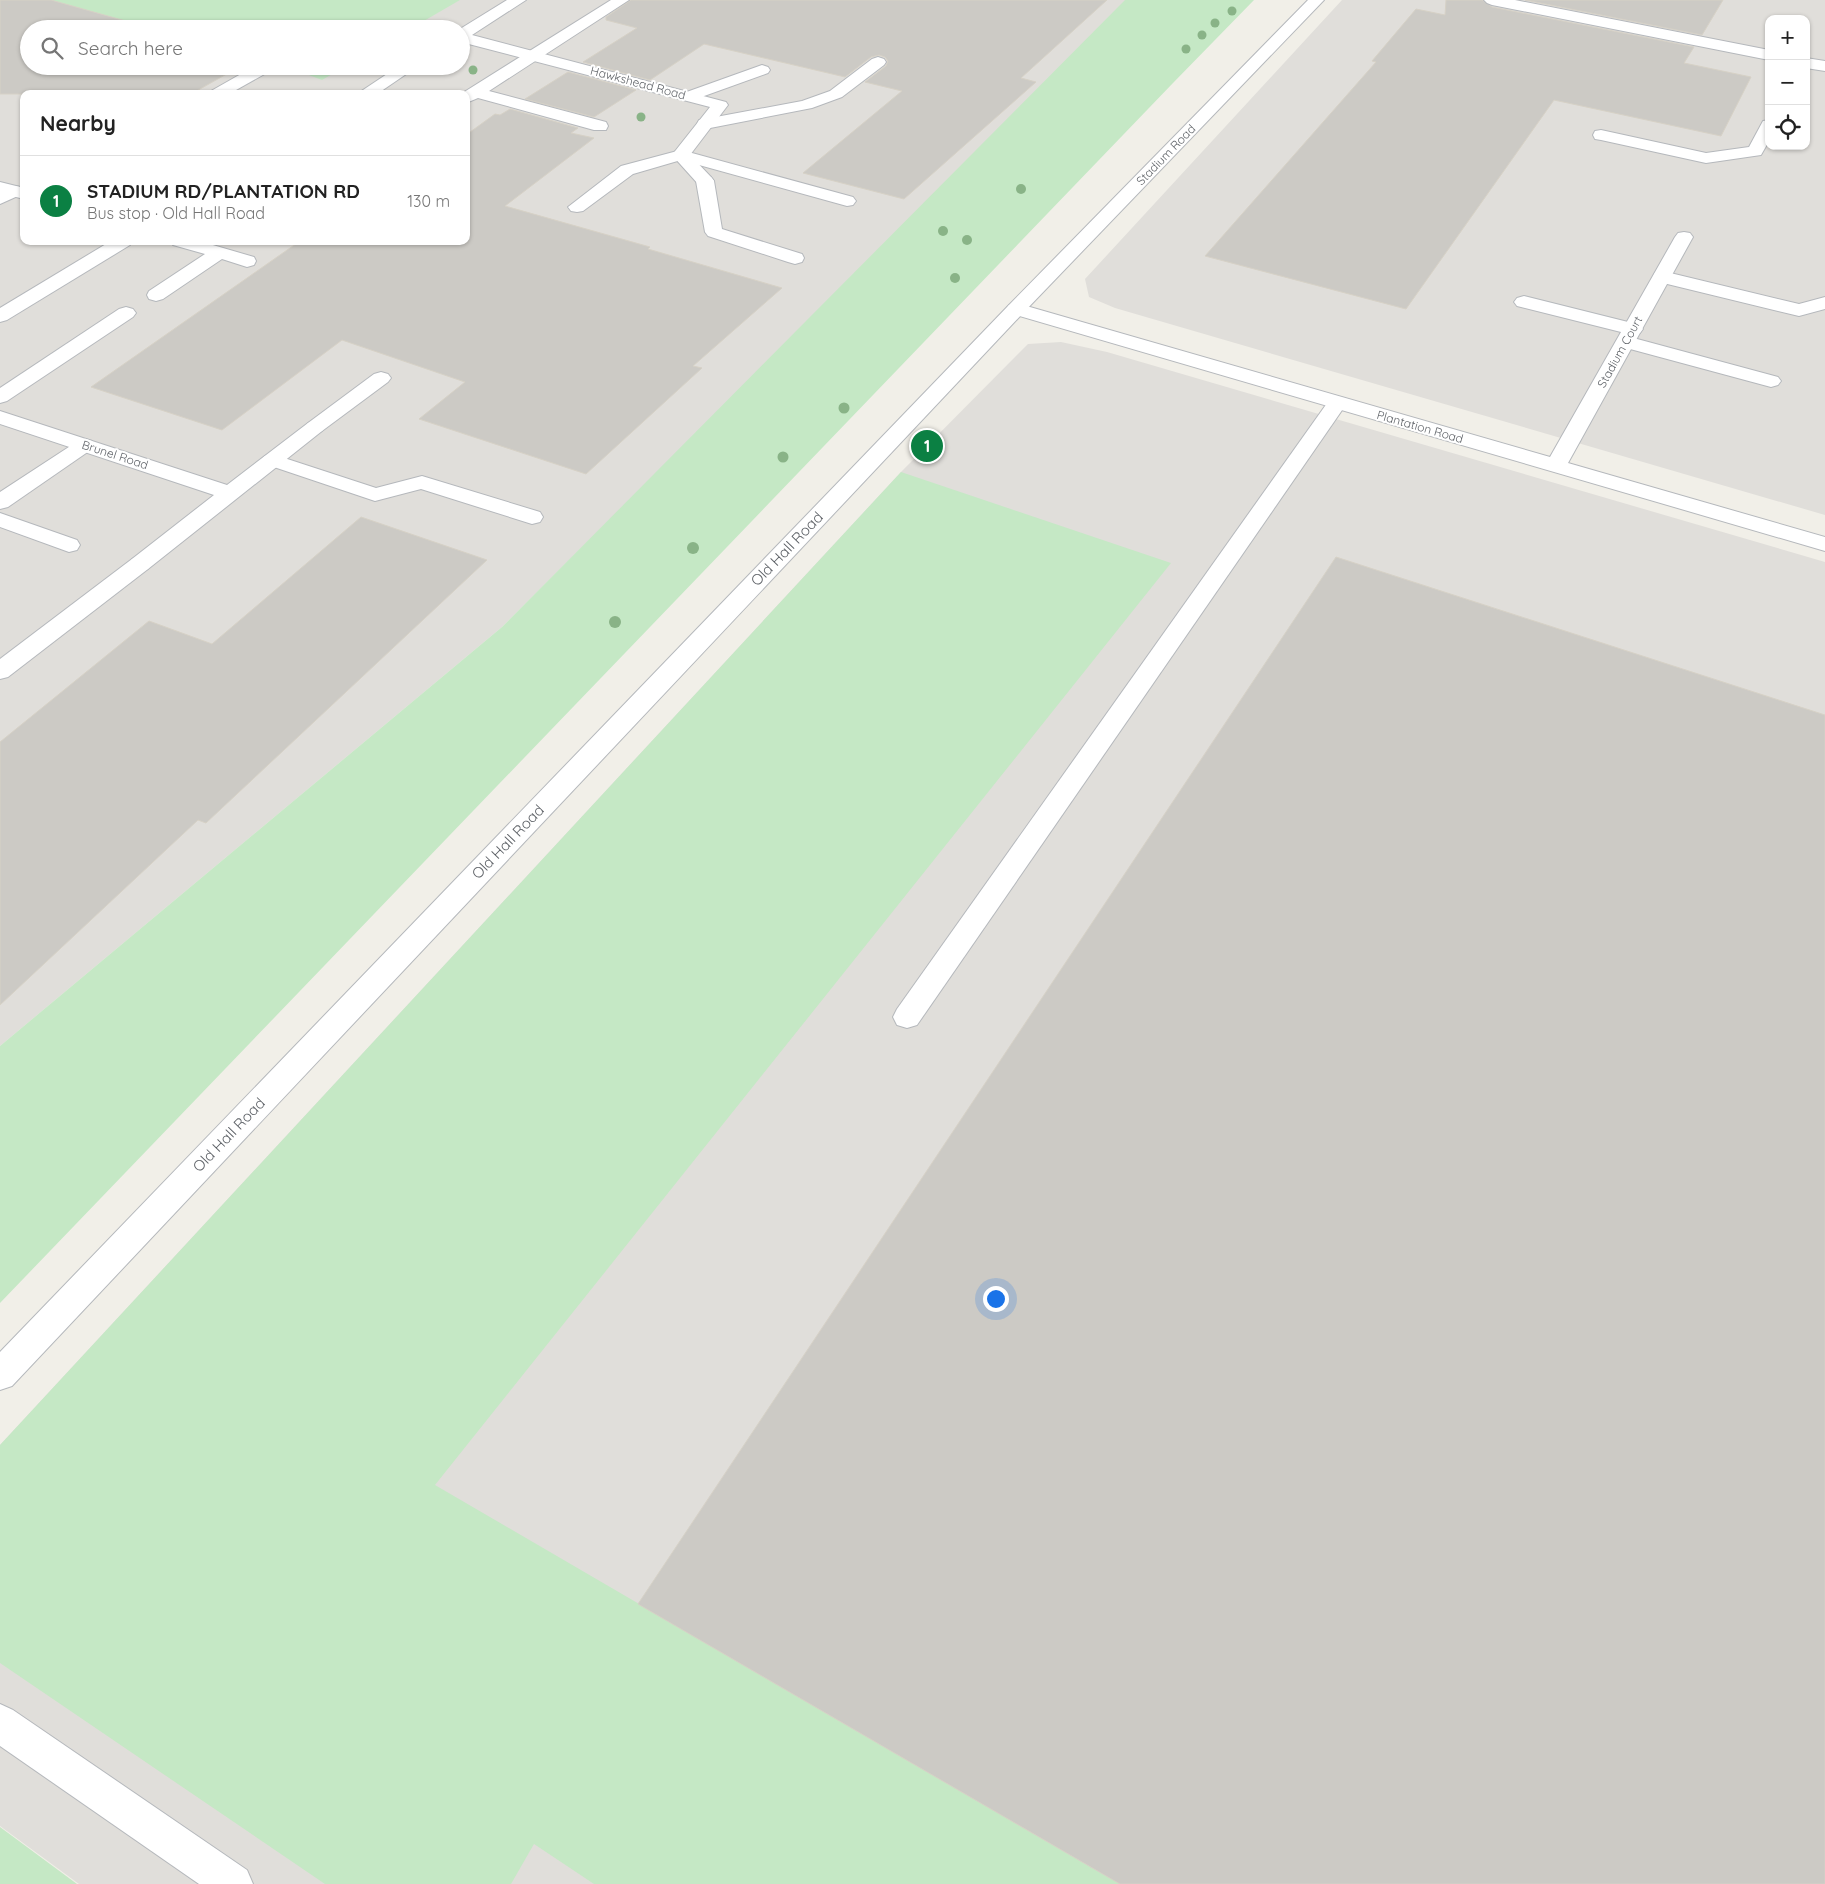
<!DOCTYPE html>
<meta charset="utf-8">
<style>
:root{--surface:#fff;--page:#f6f6f6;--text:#222;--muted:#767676;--line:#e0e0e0;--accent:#0b8043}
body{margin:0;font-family:Quicksand,sans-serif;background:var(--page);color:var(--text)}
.controls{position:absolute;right:15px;top:15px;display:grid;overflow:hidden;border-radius:10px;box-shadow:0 1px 4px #0004}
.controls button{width:45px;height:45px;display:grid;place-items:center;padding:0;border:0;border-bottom:1px solid var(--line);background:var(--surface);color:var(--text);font:25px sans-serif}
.you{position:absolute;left:995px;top:1298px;width:18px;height:18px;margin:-12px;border:4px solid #fff;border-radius:50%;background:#1a73e8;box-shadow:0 0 0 8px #1a73e833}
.badge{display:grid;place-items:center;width:32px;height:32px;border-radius:50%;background:var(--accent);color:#fff;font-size:16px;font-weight:700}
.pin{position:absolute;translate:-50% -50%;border:2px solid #fff;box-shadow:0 1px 5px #0006}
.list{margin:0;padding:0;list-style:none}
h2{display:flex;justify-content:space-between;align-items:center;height:65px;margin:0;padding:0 20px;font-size:21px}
h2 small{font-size:16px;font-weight:400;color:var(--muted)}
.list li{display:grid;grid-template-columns:32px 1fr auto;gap:15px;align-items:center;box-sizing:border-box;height:90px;padding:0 20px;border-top:1px solid var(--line)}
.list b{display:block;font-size:19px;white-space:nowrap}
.list p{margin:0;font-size:16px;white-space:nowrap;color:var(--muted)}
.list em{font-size:16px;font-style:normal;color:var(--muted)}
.icon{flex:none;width:28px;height:28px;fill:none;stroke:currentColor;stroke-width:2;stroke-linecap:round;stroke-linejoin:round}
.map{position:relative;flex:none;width:1825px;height:1884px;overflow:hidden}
.search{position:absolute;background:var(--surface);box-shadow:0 1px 4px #0004;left:20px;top:20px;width:450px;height:55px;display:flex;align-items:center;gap:12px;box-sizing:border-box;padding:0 18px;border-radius:28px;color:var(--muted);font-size:19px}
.panel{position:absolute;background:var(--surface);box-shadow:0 1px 4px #0004;left:20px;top:90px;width:450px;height:155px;border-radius:10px}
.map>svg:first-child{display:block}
</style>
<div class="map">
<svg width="1825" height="1884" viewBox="0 0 1825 1884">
<rect width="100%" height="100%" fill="#f1efe8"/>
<!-- industrial -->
<g fill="#e0deda" fill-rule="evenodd">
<path d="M0,0H1130L502,627L0,1046ZM29,29H461V66H29ZM24,94H466V241H24Z"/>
<path d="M1342,0H1825V515L1115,308L1089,297L1085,279ZM1769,19H1806V146H1769Z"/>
<polygon points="1061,342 1107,352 1825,562 1825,1884 79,1884 0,1826 0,1445 901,472 1028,344"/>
</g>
<!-- green -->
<g fill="#c5e8c5">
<polygon points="41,0 460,0 410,29 154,29"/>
<polygon points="1125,0 1254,0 1173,83 0,1303 0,1046 502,627"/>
<polygon points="285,66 346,66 322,80"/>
<polygon points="901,472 1171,563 435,1485 1120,1884 594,1884 534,1844 511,1884 325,1884 0,1663 0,1445"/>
<polygon points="0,1827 77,1884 0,1884"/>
</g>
<!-- building -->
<g fill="#cccac5" stroke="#d6d1c6">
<polygon points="0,0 51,0 154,29 29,29 29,66 241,66 191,94 0,94"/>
<polygon points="631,0 1107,0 1021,78 1036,82 904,199 803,173 902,91 865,82 886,66 888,61 885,57 879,55 871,57 845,77 704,44 650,80 583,62 637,28 606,20 606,17"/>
<polygon points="1446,0 1482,0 1492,7 1694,47 1684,63 1751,77 1721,136 1554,100 1406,309 1205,256 1376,62 1372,61 1416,9 1445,15"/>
<polygon points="1525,0 1723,0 1702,35"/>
<polygon points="568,72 636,90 594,117 525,99"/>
<polygon points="510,109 578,128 571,133 594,138 505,206 650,247 648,249 782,288 693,366 702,368 586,474 419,419 465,382 342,340 222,430 91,387 300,241 466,241 466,135 495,114 500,115"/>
<polygon points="361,517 487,560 206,823 198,820 0,1005 0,742 149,621 212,644"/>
<polygon points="1336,557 1825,715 1825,1884 1120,1884 638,1604"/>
</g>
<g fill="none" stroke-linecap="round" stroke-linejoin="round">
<defs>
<g id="service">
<polygon points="611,0 629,0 489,91 606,122 608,126 606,130 594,130 478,98 466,103 466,94 461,94"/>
<polygon points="1484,0 1515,0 1769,50 1769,60 1492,5 1487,3"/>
<polygon points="878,57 884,59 886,62 884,65 842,97 812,108 705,129 699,128 697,124 699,120 705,119 802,101 830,91 872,59"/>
<polygon points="1806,58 1825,61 1825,71 1806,68"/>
<polygon points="762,65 768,67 770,70 768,73 693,100 681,100 679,97 681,94"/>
<polygon points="255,66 271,66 272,68 270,71 229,94 209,94 211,91"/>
<polygon points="1769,120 1769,141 1761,155 1706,163 1601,140 1595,139 1593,135 1595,131 1601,130 1706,153 1749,147 1763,121"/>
<polygon points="681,150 853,197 856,201 853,205 847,206 681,160 633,174 583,211 577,212 571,211 568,207 621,166"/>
<polygon points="705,176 711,177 714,181 722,229 802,254 804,258 802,262 795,264 788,262 708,236 705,232 696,181 699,177"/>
<polygon points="14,186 20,187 23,191 20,195 0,204 0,192"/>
<polygon points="170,241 199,241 254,257 256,261 254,265 247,267 222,259 163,299 156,301 149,299 147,295 149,291 205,254 173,245"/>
<polygon points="1662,271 1799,304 1825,297 1825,309 1799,316 1655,281 1653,277 1655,273"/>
<polygon points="1524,296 1640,325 1643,329 1640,333 1633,335 1517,306 1514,302 1517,298"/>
<polygon points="126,307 133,309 136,313 133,317 7,401 0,403 0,388 119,309"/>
<polygon points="1626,336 1778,377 1781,381 1778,385 1771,387 1619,346 1616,342 1619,338"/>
<polygon points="381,372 388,374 391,378 388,382 322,431 315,433 308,431 305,427 308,423 374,374"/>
<polygon points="1337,397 1344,399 1347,403 917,1025 907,1028 897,1025 893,1017 897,1009 1330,399"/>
<polygon points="85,439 92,441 95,445 92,449 8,507 0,509 0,492 78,441"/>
<polygon points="272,454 376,488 422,476 540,512 543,517 540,522 532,524 421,489 375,501 265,464 261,460 265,456"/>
<polygon points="0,513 77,540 80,545 77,550 69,552 0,527"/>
<polygon points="140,557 148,559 151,564 148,569 8,677 0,679 0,659 132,559"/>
<polygon points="0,1704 13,1710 247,1870 253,1884 199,1884 0,1746"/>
</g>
<g id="minor">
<polygon points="507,0 526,0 472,35 726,102 728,105 690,155 711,177 714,181 711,185 705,186 699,185 672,155 710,107 461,42 460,29"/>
<polygon points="399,66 418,66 377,94 357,94"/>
<polygon points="0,182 24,188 24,199 0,193"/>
<polygon points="1684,232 1690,233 1693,237 1568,463 1825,537 1825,551 1009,313 1006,309 1009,305 1016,303 1023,305 1550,457 1675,237 1678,233"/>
<polygon points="111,241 133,241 130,245 7,320 0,322 0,308"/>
<polygon points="0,411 227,485 308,423 315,421 322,423 325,427 322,431 148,569 140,571 132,569 129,564 132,559 214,495 0,424"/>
</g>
<polygon id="tertiary" points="1308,0 1324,0 1023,313 12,1386 0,1390 0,1352 1009,305"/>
</defs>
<!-- service casing -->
<use href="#service" stroke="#b5b8bc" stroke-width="2"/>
<!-- minor casing -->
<use href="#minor" stroke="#b5b8bc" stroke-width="2"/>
<!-- tertiary casing -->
<use href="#tertiary" stroke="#b5b8bc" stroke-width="2"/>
<!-- service -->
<use href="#service" fill="#fff" fill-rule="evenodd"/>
<!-- minor -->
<use href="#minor" fill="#fff" fill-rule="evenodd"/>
<!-- tertiary -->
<use href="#tertiary" fill="#fff" fill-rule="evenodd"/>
</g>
<!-- trees -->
<g fill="#89b387">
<circle cx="1232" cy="11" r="4.5"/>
<circle cx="1215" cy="23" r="4.5"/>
<circle cx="1202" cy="35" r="4.5"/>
<circle cx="1186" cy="49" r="4.5"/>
<circle cx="473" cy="70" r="4.5"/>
<circle cx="641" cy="117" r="4.5"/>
<circle cx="1021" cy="189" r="5"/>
<circle cx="943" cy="231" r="5"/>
<circle cx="967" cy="240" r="5"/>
<circle cx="955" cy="278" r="5"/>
<circle cx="844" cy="408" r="5.5"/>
<circle cx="783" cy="457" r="5.5"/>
<circle cx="693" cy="548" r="6"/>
<circle cx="615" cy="622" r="6"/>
</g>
<g text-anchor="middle" stroke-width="4" stroke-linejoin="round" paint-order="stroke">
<!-- far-street labels -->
<g font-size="12" fill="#5f6368" stroke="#fff">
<text transform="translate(638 83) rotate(15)" y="4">Hawkshead Road</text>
<text transform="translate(1166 155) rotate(-46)" y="4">Stadium Road</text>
<text transform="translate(1620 352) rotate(-61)" y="4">Stadium Court</text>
<text transform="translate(1420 427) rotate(16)" y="4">Plantation Road</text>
<text transform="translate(115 455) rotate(18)" y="4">Brunel Road</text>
</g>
<!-- street labels -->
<g font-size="15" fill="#5f6368" stroke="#fff">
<text transform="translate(787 549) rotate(-46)" y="5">Old Hall Road</text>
<text transform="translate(508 842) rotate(-46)" y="5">Old Hall Road</text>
<text transform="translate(229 1135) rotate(-46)" y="5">Old Hall Road</text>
</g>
</g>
</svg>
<div class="controls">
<button>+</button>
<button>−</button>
<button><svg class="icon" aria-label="locate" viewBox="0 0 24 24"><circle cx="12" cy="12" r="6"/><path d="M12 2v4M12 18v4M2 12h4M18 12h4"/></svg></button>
</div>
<div class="you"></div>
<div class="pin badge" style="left:927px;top:446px">1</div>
<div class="search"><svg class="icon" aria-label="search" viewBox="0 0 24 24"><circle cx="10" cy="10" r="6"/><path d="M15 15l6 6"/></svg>Search here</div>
<section class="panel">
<h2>Nearby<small></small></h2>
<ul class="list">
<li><span class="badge">1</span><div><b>STADIUM RD/PLANTATION RD</b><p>Bus stop · Old Hall Road</p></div><em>130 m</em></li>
</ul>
</section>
</div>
